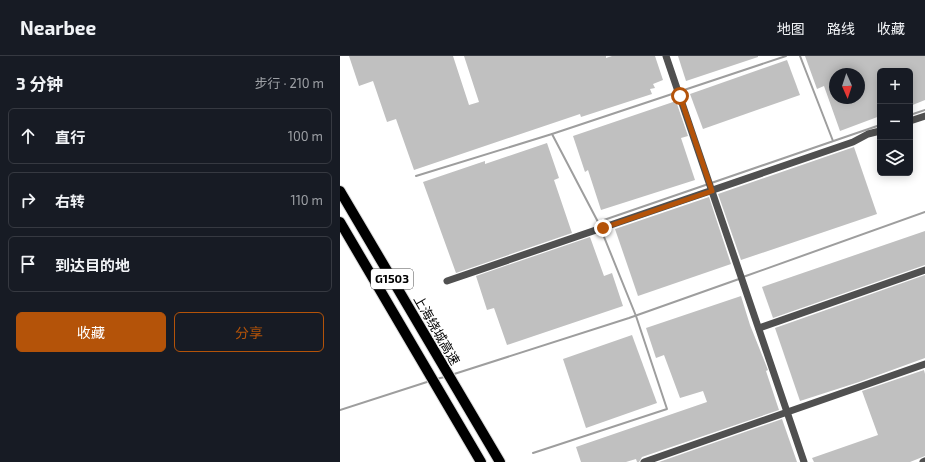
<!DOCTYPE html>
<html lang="zh">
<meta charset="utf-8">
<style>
:root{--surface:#171b24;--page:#242831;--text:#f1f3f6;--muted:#9ea1a6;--line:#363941;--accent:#b45309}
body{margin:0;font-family:"Exo 2","Noto Sans SC",sans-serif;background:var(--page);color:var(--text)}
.controls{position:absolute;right:12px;top:12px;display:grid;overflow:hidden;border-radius:6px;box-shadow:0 2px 10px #0003}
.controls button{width:36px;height:36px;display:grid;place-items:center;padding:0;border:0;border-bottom:1px solid var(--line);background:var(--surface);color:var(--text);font:20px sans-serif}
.compass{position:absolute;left:489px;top:12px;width:36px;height:36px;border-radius:50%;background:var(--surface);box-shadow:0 2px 10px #0003;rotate:177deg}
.stop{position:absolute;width:12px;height:12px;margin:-9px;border:3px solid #b45309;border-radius:50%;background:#fff}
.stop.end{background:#b45309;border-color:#fff;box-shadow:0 1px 4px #0008}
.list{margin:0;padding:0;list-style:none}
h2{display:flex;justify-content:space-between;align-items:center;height:52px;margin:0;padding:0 16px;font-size:17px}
h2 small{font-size:13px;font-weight:400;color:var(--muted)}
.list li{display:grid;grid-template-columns:26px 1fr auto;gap:12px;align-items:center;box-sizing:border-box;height:56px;margin:0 8px 8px;padding:0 8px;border:1px solid var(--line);border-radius:6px}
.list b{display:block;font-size:15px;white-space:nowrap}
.list em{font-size:13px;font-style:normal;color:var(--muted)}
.actions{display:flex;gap:8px;padding:12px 16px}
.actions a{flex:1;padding:9px 0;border:1px solid var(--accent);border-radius:6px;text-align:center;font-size:14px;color:var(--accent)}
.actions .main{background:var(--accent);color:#fff}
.icon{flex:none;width:22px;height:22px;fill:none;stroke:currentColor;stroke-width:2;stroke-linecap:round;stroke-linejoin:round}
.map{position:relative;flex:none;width:585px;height:406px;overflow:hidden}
header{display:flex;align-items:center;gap:24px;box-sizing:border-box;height:56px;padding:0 20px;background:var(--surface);border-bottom:1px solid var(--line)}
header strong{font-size:19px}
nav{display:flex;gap:22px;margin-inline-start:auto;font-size:14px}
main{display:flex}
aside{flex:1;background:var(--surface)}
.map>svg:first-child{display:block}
</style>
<header>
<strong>Nearbee</strong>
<nav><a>地图</a><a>路线</a><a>收藏</a></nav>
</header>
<main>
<aside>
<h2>3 分钟<small>步行 · 210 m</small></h2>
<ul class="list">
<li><svg class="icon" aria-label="ahead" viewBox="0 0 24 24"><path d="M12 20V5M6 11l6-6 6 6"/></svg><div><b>直行</b></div><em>100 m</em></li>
<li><svg class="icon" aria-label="right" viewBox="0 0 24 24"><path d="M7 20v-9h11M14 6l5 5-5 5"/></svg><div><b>右转</b></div><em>110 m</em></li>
<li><svg class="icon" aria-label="arrive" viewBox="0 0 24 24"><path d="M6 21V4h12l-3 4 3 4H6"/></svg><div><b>到达目的地</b></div></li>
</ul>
<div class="actions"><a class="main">收藏</a><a>分享</a></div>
</aside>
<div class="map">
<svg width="585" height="406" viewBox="0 0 585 406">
<rect width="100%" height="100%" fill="#fff"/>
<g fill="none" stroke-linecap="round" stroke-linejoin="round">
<!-- stream -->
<g stroke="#9e9e9e" stroke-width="2">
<polyline points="460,0 493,85"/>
<polyline points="570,59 585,54"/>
<polyline points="212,78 446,0"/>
<polyline points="76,120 212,78 258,166 296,260 327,353 193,397"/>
<polyline points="258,166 540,69"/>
<polyline points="403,221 585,156"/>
<polyline points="111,319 289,262 399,223"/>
<polyline points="96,323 105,321"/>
<polyline points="0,354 90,325"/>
</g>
</g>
<!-- building -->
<g fill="#c0c0c0" fill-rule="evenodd">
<polygon points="9,0 113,0 129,49 139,46 124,0 266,0 266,2 272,0 315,0 323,24 313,28 315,32 310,33 312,38 241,61 240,58 74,114 56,63 47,66 33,25 19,30"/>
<polygon points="338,0 418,0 418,1 346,25"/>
<path d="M465,0H585V44L570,50V15H540V60L500,75L484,30L477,33ZM495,18H519V42H495Z"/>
<polygon points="447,4 460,39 363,73 350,38"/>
<polygon points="336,45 348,80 341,82 355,124 261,154 248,114 245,116 233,80"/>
<polygon points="207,87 219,122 214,124 232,177 116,217 83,126 145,105 145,108"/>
<polygon points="514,91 537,158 401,204 378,138"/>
<polygon points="369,141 391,208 298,240 275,173"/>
<polygon points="585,175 585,209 433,262 422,231"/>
<polygon points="250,181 264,220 272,217 283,250 167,289 154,252 147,254 136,220"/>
<polygon points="585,219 585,302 519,326 460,345 435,272"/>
<polygon points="401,240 410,269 428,314 426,315 439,354 302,401 299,406 297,406 296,403 286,406 241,406 236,391 367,346 363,335 340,342 324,299 316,302 306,272"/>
<polygon points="292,279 317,347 246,372 223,303"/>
<polygon points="584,314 585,318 585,400 570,406 474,406 472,402 538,379 522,335"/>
<polygon points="442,363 457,406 319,406"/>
</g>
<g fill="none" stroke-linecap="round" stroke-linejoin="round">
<defs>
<g id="highway">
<polyline points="0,135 160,406"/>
<polyline points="0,166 141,406"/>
</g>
</defs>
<!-- highway casing -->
<use href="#highway" stroke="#dbdbdb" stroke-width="12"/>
<!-- minor -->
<g stroke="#505050" stroke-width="7">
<polyline points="326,0 464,406"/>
<polyline points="570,65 585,60"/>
<polyline points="107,225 513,86 528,78 540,75"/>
<polyline points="419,272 585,214"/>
<polyline points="304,406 585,308"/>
<polyline points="583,406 585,405"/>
</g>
<!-- highway -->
<use href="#highway" stroke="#000" stroke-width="10"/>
</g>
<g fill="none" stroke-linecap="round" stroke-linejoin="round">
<!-- route -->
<polyline stroke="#b45309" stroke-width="5" points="263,172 372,135 340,40"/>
</g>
<g text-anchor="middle" stroke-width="3" stroke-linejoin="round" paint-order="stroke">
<!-- shield labels -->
<rect fill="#fff" stroke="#4c4c4c" stroke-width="1" x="31" y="213" width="42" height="20" rx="3"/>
<g font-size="12" font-weight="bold" fill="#000">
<text x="52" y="227">G1503</text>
</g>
<!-- street labels -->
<g font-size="13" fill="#000" stroke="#fff">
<text transform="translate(97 274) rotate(60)" y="5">上海绕城高速</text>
</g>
</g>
</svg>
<div class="controls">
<button>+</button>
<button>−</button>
<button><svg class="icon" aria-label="layers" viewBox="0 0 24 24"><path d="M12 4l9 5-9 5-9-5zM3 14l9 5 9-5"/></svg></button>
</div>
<svg class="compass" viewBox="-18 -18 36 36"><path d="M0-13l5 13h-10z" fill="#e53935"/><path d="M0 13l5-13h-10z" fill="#9ea1a6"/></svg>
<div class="stop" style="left:340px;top:40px"></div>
<div class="stop end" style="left:263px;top:172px"></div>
</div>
</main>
